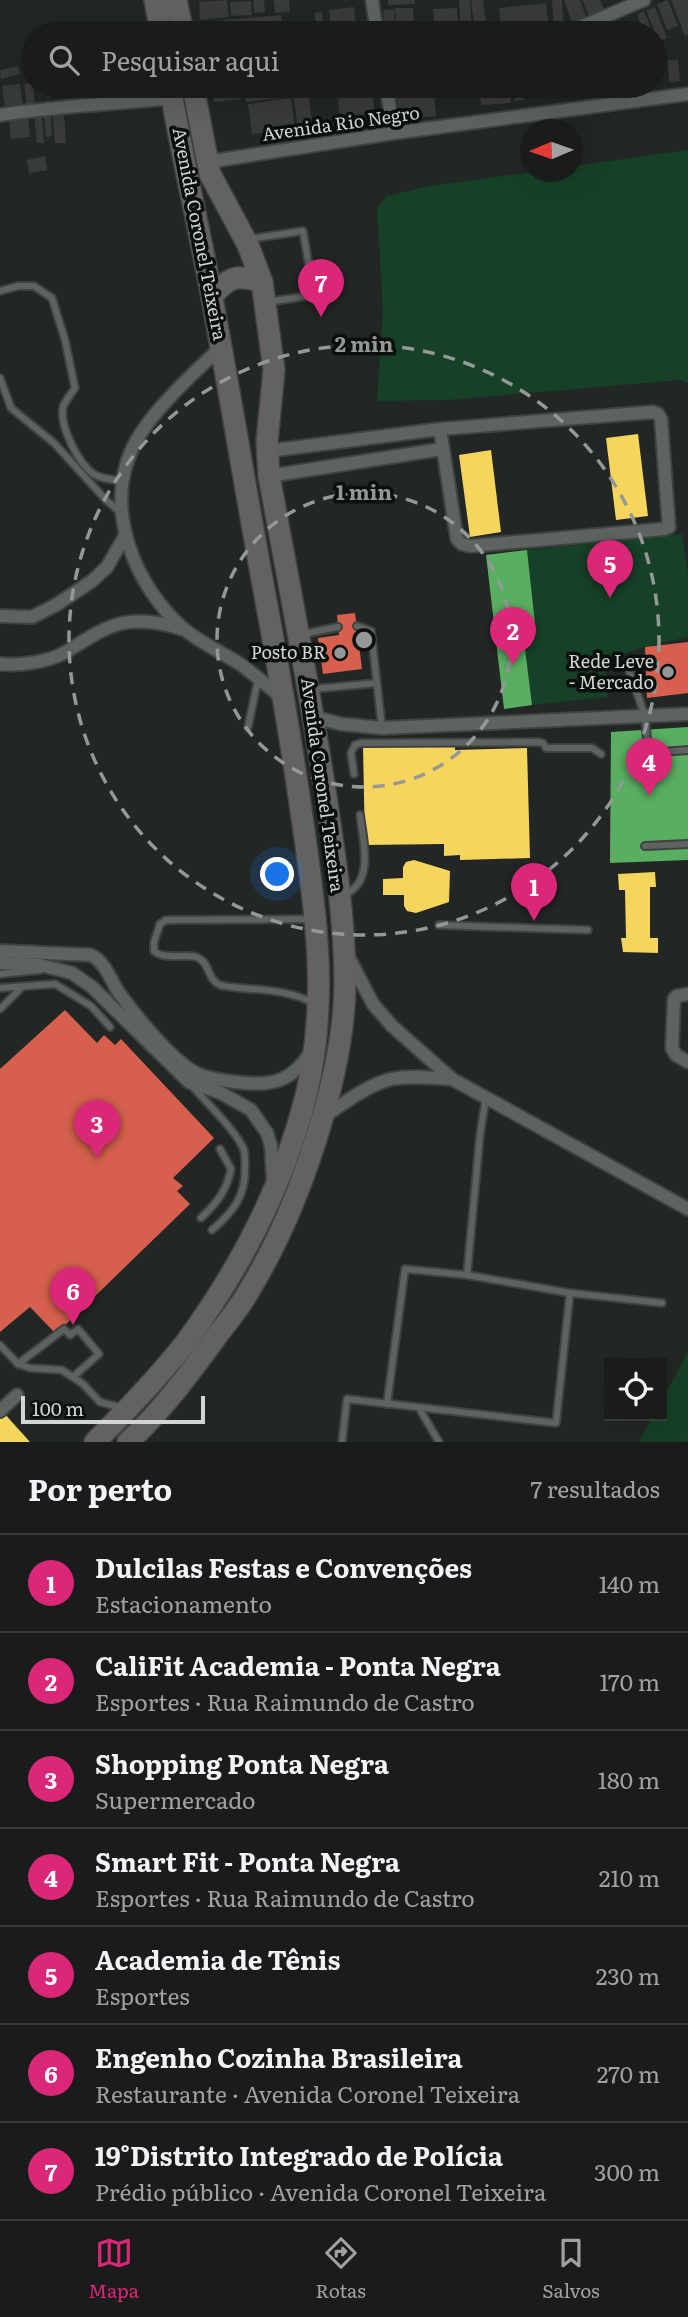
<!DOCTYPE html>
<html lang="pt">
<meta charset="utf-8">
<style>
:root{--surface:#1a1c1b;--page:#272928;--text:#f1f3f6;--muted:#9fa1a3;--line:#383a3a;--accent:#db2777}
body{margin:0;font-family:Literata,serif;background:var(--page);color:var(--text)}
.controls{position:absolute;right:21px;bottom:21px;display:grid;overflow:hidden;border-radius:0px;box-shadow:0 7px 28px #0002}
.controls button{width:63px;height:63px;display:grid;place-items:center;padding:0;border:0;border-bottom:2px solid var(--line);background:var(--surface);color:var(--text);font:35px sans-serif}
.compass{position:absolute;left:520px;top:119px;width:63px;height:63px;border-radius:50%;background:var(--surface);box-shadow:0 7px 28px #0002;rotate:268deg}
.scale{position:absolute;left:21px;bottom:18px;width:184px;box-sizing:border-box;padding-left:7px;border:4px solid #d1d6d3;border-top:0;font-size:19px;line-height:24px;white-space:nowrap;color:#d1d6d3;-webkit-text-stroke:5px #0c100d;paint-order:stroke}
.you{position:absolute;left:278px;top:875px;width:24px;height:24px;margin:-18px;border:5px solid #fff;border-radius:50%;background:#1a73e8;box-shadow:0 0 0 10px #1a73e833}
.badge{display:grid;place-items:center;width:46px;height:46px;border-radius:50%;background:var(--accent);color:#fff;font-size:23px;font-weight:700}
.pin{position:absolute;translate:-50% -58px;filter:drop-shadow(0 2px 4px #0008)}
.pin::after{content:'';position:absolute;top:37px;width:24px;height:21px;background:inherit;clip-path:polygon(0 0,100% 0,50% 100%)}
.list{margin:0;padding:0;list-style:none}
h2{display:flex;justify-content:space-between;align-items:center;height:91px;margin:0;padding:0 28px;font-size:30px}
h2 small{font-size:23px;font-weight:400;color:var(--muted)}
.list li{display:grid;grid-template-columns:46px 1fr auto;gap:21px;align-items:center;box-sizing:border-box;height:98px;padding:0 28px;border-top:2px solid var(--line)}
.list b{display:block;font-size:26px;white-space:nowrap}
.list p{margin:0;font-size:23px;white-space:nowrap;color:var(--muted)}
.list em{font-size:23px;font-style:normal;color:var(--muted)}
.icon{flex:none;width:38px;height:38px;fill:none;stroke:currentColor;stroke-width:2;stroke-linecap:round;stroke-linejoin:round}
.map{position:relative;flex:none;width:688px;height:1442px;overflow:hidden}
.search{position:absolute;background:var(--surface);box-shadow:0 7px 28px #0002;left:21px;right:21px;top:21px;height:77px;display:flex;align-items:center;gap:18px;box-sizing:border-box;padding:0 24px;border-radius:38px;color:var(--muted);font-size:26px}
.sheet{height:777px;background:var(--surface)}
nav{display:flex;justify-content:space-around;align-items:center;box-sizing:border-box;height:98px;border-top:2px solid var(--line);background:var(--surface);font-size:19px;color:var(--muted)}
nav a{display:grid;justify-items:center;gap:4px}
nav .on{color:var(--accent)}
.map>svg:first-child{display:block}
</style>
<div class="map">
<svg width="688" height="1442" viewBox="0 0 688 1442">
<rect width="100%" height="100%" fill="#222624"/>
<!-- green -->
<g fill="#164028">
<polygon points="688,150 688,383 681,380 448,400 377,401 383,311 377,208 387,196 430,186 532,172 572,172 573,166"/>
<polygon points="682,534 688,574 688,637 645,647 603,660 608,697 532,705 522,624 535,622 527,550"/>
<polygon points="688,1352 688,1442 639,1442 653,1416 662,1416 662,1400"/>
</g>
<!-- homes -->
<g fill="#f6d55c">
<polygon points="638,434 648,516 616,520 606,438"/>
<polygon points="491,450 501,532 470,537 459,455"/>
<polygon points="455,744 455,750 527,748 530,858 460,860 460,855 444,856 444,844 365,845 363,746"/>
<polygon points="414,860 450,871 449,902 416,913 407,911 404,906 404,895 383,895 383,879 403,878 403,867 406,862"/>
<polygon points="655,872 656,887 650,887 650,938 658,938 658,953 623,952 621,938 626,938 625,890 619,890 618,874"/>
<polygon points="3,1412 30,1442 0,1442 0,1415"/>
</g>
<!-- shops -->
<g fill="#d6604d">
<polygon points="355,613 362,669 323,674 318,638 339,635 337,615"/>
<polygon points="688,642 688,693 647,698 645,647"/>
<polygon points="65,1010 97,1043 104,1035 115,1045 121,1039 214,1138 173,1178 183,1186 177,1191 190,1204 56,1334 30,1307 0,1332 0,1069"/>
</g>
<!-- public -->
<g fill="#5aae61">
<polygon points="527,550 535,623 522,624 532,705 504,709 486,555"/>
<polygon points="688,727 688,860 610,863 611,732"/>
</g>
<!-- building -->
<g fill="#383b39">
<polygon points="227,0 229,17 200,20 199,2"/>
<polygon points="253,0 264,0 265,12 254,13"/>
<polygon points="274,0 289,0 290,12 275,13"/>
<polygon points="388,0 415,0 415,4 388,5"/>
<polygon points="459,0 470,0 472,33 461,33"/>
<polygon points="471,0 483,0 487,33 475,33"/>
<polygon points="552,0 562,0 564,30 554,31"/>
<polygon points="564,0 580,0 587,19 573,25"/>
<polygon points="582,0 600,0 605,11 590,18"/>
<polygon points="668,0 678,26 667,30 657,4"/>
<polygon points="671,0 688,0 688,35 685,36"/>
<polygon points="251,1 252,15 231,16 230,2"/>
<polygon points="546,3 549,30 502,33 499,8"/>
<polygon points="354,7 356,25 331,28 329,10"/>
<polygon points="655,7 667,38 658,41 646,10"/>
<polygon points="395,8 413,8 414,26 396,27"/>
<polygon points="457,8 459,33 435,33 433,9"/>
<polygon points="394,9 395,27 384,27 383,10"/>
<polygon points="644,11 653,33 632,33 629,27 640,22 637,14"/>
<polygon points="322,12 324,32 316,33 315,13"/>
<polygon points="281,15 283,32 203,33 202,22"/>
<polygon points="655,49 664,49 666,67 655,68"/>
<polygon points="668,60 678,60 680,81 669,82"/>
<polygon points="18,66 20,74 1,79 0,70"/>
<polygon points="32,83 35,104 27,105 24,84"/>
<polygon points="20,84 23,104 5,106 2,86"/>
<polygon points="45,86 57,86 59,95 47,98"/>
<polygon points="60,86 80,86 80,94 60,95"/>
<polygon points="213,86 240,86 241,99 214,102"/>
<polygon points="244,86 287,86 288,97 246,102"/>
<polygon points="355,86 372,86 376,126 341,129 337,88"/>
<polygon points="395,86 433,86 436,116 400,120"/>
<polygon points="480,86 509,86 511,103 481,105"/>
<polygon points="513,86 522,86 524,100 515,101"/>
<polygon points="308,89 313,130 298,131 293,91"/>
<polygon points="291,98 295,129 252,134 248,104"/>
<polygon points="64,114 66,143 55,143 53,115"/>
<polygon points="42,115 44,143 37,143 34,116"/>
<polygon points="51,115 52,136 46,137 44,116"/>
<polygon points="28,117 30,137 11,139 9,119"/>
<polygon points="45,156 47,170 29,173 27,160"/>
</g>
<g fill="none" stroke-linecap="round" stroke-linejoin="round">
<defs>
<g id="service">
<polyline points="249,239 303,231 314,295 267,302"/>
<path d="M0,291L18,286H34L52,298L65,340L75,388C71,394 65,401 63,407C59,426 79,465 95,475C103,479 114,480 122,481"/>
<polyline points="0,378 11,408 54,443 106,500 120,512"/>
<polyline points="357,626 371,631 382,728"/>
<polyline points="303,634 338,627"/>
<polyline points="629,670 645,716 648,753 688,750"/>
<polyline points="313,689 377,683"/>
<polyline points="248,727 258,679"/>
<polyline points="354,774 351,753 355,745 361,743 539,742 543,743 546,748 592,748 601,754"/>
<polyline points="645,846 688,844"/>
<path d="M344,895C375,882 363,841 360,815"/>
<path d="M311,919L166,920L160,924L154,942V951C165,960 183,954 196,957C210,961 207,980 220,985C226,987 234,987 241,988C267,990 292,991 315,1004"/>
<polyline points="439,925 588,930"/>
<polyline points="0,974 40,970"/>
<polyline points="0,988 55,984 91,1006 110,1027"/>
<polyline points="0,1009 22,987"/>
<path d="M192,1086C206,1102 237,1132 244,1150C245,1154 245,1161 245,1166C246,1196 234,1211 212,1230"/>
<path d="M201,1218C217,1203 227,1190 231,1169L220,1149"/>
<polyline points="570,1293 662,1303"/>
<polyline points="0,1345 18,1364 30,1368 62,1370 83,1384 100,1402 123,1408"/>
<polyline points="18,1364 64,1329 70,1335 78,1329 99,1354 73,1377"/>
<polyline points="387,1404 405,1269 467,1275"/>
<polyline points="419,1408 439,1442"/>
<polyline points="342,1442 347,1399 556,1423 570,1293 467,1275 480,1135 486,1097"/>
</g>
<g id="minor">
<polyline points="372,0 377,33"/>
<polyline points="578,28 644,0"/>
<polyline points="386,86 394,133"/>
<path d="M0,115C57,106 115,104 172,98"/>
<polyline points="207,162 394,133 688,94"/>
<path d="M221,347C193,374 150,412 133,447C103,509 135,587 184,629C202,644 224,653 243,666C257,677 270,688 284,699"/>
<polyline points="268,451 440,429 653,412 658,414 661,419 669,527 664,529 470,546 462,544 457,539 440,429"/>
<polyline points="269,476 442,449"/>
<polyline points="0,616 32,617 56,605 92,581 107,567 126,534"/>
<path d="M0,664C20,666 47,662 64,653C83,642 101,628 123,623C143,619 163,623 182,629"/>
<polyline points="314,717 341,724 382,728 688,714"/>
<path d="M0,951L91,955C106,963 110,979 119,993C136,1016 177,1068 203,1076C217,1080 232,1082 246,1083C276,1086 294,1078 310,1053"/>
<polyline points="349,958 373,1004 392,1026 452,1079 688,1209"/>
<polyline points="0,963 40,965 72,973 92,987 189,1082 221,1093 251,1110 267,1133 271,1146 273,1180"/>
<polyline points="688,994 677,996 674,999 672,1048 676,1055 688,1062"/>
<path d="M323,1117C345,1103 365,1086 391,1079C410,1075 432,1078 452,1079"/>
<polyline points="0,1411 17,1395"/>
</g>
<g id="trunk">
<polyline points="155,0 161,33"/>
<polyline points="176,0 183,33"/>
<path d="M212,296C230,276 237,274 262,282"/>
<path d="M95,1442C127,1410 159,1377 187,1341C240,1268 284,1184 306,1096C328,1003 317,923 304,831C294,759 282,688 269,617C249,511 232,404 212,298C199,227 182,157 170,86"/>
<path d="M128,1442C162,1411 189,1374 216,1337C228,1321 241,1306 250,1289C298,1210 344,1077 345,984C345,917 334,849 324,784C308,681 288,579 269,476L267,441L274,370L262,282L248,245L210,174L193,86"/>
</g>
</defs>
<!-- service casing -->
<use href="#service" stroke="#3f4340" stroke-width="10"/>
<!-- minor casing -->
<use href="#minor" stroke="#3f4340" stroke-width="16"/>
<!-- trunk casing -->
<use href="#trunk" stroke="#3f4340" stroke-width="24"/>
<!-- service -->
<use href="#service" stroke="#5e6260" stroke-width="6"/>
<!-- minor -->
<use href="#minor" stroke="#5e6260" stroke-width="12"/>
<!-- trunk -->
<use href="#trunk" stroke="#646260" stroke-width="21"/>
</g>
<!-- distance rings -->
<g fill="none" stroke="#949896" stroke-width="3.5" stroke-dasharray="12 9">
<circle cx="364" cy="640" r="147"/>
<circle cx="364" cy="640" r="295"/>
</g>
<!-- markers -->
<g fill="#949896" stroke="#0c100d" stroke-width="2.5">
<circle cx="340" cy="653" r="7"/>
<circle cx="668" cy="672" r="7"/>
</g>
<g text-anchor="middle" stroke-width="7" stroke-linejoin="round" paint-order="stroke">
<!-- street labels -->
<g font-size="18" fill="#d1d6d3" stroke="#0c100d">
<text transform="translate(341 124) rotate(-8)" y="6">Avenida Rio Negro</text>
<text transform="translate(199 234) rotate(79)" y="6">Avenida Coronel Teixeira</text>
<text transform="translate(322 785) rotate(82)" y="6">Avenida Coronel Teixeira</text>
</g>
<!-- poi labels -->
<g font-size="18" fill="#d1d6d3" stroke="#0c100d" text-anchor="end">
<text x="326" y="659">Posto BR</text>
<text x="654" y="668">Rede Leve<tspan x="654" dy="21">- Mercado</tspan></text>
</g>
</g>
<circle cx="364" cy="640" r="10" fill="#949896" stroke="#0c100d" stroke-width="3.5"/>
<g font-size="21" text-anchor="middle" font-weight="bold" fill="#949896" stroke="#0c100d" stroke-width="7" stroke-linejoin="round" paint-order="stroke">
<text x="364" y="352">2 min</text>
<text x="364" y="500">1 min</text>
</g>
</svg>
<div class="controls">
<button><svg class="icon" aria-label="locate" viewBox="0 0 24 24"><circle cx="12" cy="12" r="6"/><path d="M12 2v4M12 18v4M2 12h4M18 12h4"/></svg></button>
</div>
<svg class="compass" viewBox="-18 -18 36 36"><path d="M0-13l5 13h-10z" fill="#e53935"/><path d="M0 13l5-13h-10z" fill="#9fa1a3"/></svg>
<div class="scale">100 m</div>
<div class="you"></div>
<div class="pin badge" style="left:534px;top:921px">1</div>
<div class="pin badge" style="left:513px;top:665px">2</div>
<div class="pin badge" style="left:97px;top:1158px">3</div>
<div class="pin badge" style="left:649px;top:796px">4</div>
<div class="pin badge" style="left:610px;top:598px">5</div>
<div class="pin badge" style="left:73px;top:1325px">6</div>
<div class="pin badge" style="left:321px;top:317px">7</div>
<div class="search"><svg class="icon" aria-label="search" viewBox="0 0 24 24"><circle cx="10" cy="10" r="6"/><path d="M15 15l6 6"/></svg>Pesquisar aqui</div>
</div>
<section class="sheet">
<h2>Por perto<small>7 resultados</small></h2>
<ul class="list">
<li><span class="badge">1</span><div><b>Dulcilas Festas e Convenções</b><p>Estacionamento</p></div><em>140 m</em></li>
<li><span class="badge">2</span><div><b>CaliFit Academia - Ponta Negra</b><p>Esportes · Rua Raimundo de Castro</p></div><em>170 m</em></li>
<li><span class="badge">3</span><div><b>Shopping Ponta Negra</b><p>Supermercado</p></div><em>180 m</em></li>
<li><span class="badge">4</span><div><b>Smart Fit - Ponta Negra</b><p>Esportes · Rua Raimundo de Castro</p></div><em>210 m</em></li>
<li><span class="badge">5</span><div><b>Academia de Tênis</b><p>Esportes</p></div><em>230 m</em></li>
<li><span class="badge">6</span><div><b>Engenho Cozinha Brasileira</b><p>Restaurante · Avenida Coronel Teixeira</p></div><em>270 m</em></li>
<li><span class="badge">7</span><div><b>19°Distrito Integrado de Polícia</b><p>Prédio público · Avenida Coronel Teixeira</p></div><em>300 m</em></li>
</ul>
</section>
<nav>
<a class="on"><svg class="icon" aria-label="map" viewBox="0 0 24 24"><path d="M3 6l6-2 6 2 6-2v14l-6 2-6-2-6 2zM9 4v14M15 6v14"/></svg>Mapa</a>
<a><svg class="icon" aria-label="directions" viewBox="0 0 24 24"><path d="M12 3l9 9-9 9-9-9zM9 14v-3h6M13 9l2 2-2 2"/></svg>Rotas</a>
<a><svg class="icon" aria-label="saved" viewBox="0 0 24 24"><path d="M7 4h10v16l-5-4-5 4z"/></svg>Salvos</a>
</nav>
